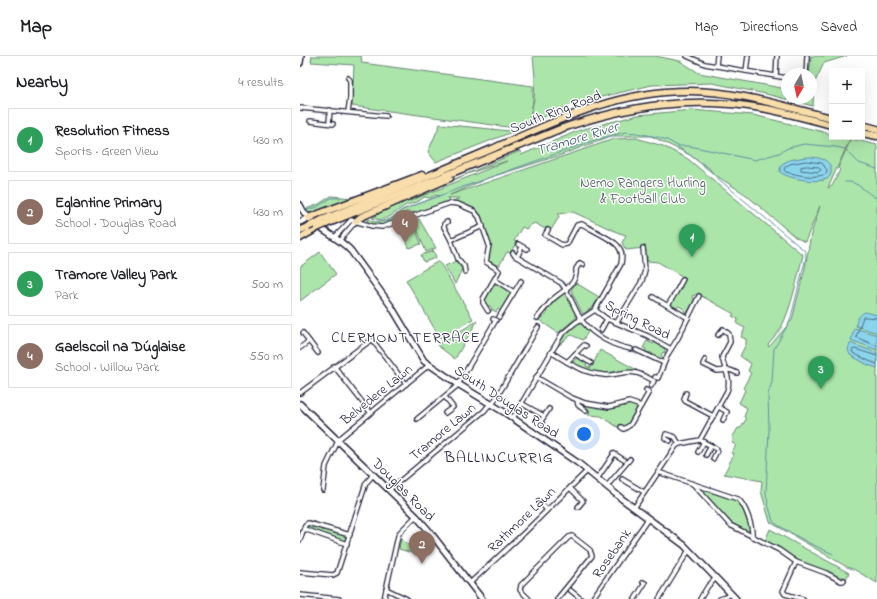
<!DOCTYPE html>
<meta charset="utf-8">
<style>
:root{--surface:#fff;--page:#f2f2f2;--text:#202124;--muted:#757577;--line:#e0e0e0;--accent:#1a73e8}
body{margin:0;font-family:"Indie Flower",sans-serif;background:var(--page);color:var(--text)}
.controls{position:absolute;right:12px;top:12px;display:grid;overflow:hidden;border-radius:0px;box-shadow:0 4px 16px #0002}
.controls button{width:36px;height:36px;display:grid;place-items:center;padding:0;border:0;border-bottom:1px solid var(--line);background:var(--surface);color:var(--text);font:20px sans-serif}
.compass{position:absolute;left:481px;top:12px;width:36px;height:36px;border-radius:50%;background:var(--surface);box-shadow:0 4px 16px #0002;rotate:189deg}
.you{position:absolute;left:284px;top:378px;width:14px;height:14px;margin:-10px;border:3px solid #fff;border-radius:50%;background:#1a73e8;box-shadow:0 0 0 6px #1a73e833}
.badge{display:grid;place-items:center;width:26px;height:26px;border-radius:50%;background:var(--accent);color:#fff;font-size:13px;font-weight:700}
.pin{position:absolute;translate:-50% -33px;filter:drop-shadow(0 1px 2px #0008)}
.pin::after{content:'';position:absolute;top:21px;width:14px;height:12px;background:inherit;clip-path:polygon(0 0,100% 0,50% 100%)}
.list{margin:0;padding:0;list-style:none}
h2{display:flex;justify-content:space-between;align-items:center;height:52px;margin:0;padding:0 16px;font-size:17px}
h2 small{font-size:13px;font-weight:400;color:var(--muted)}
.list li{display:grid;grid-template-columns:26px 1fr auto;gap:12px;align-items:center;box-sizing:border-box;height:64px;margin:0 8px 8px;padding:0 8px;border:1px solid var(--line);border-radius:0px}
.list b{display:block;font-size:15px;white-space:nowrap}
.list p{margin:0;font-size:13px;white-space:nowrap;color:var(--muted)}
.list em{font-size:13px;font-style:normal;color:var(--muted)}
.map{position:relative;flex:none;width:577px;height:543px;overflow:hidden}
header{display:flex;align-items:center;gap:24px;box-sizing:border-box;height:56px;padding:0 20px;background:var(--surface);border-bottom:1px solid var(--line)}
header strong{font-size:19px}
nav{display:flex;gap:22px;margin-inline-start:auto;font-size:14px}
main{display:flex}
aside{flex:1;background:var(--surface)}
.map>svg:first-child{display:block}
</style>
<header>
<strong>Map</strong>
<nav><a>Map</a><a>Directions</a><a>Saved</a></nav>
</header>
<main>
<aside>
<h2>Nearby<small>4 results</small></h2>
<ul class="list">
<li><span class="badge" style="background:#2e9e5b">1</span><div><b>Resolution Fitness</b><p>Sports · Green View</p></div><em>430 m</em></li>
<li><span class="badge" style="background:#8d6e63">2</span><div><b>Eglantine Primary</b><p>School · Douglas Road</p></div><em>430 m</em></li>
<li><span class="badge" style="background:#2e9e5b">3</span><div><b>Tramore Valley Park</b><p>Park</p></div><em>500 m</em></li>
<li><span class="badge" style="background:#8d6e63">4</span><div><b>Gaelscoil na Dúglaise</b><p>School · Willow Park</p></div><em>550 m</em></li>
</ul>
</aside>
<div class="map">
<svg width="577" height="543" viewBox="0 0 577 543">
<rect width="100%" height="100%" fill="#fff"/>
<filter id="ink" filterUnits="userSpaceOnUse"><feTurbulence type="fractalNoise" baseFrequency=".025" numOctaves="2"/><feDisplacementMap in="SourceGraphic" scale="8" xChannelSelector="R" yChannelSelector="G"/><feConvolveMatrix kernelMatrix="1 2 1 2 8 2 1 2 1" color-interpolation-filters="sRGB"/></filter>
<g filter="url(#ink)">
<!-- green -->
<g fill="#ace5aa" stroke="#678472" fill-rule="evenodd">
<polygon points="12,0 61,0 62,7 233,30 233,45 229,67 219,71 208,71 52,50 54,9 11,6"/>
<polygon points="233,0 355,0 380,5 399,17 487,33 487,42 511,42 511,18 509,18 511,0 547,0 524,7 514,28 513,50 466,38 412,27 352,29 272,48 212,76 136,106 128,96 140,68 210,75 229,67 234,43 235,22"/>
<path d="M392,54L453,59L532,78V81H542L550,83L528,132L532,130L540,114L538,112L551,83L577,89V527L555,514L547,511L470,466L461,435L462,425L424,418L434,398L431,397L436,389L432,387L434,384L432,382L438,372H441L446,363L444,361L447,352L439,347L445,334L443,332L451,317L448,315L451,308L440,300L446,288V283L441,281L445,272L437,268L438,263L432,260L434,258L398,238L392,240L394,244L387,257L384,256L385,254L379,250L376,252L371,249L385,222L358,206L347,205V199H345L346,194L344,192L326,194L322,187L326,179L319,177L273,156L258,158L259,161L251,174L246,171L245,173L235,167L231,169L226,173L222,171L214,185L217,186L210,197L207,196L199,210L188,205L190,197L191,189L181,160L178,156L171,152L153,145L160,142H147L149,143L148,145L115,157L106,156L100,163L80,170L66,167L68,163L76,166L88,165L102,154L139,140L136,139L130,142L125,141C122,142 120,145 117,146C113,148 107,148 103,151C92,158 87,167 72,162L79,158L73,159L85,153L220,95L221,99L280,74L338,59ZM311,80H351L390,99L415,119L445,138L495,181L505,186L520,150L511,178L505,212L492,264L469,291L468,289C472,284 478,278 481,272C492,250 497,223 503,199L388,103L363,90L336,82L314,83L150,139L188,122L261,99ZM207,105L110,145L167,118ZM529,108C534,122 525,127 512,123Z"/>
<polygon points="31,140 54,142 9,158 6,153 19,148"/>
<polygon points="119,163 136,192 126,196 117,173 113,174 110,166"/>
<polygon points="116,174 121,188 109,192 104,179"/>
<polygon points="134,195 136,202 124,206 121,199"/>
<polygon points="20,196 36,218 0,245 0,211"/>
<polygon points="139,205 173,263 140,282 106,224"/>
<polygon points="156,205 162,213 155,228 145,210"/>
<polygon points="195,227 200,229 206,234 211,236 211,238 209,240 202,254 200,255 198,253 196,256 193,254 190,255 192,252 190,250 187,250 184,244 189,236 190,236"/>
<polygon points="276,227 299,241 293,251 283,258 281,255 271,234"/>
<polygon points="265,236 277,261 258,277 239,264 235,262 235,261 238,262 241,261 244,261 247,258 246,255 248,251"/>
<polygon points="177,265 155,303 137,289"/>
<polygon points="279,266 289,274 283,284 271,279 257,291 266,277"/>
<polygon points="348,283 347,285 353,288 355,286 365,293 365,297 363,296 361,300 363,301 362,303 359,303 352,300 353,298 349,296 347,298 345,296 346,293 343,292"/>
<polygon points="300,294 337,314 325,315 307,318 284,314 271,307 277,302 287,307 286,310 291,312"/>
<polygon points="280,347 309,353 329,347 337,350 338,352 326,371 321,369 319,372 301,360 288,359 290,355 286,350 284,352 279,348"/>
<polygon points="401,433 438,445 441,448 451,476 448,477 433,468 400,434"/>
<polygon points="8,469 45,480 47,484 45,485 9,474 7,472"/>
<polygon points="470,473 549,517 546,523 542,521 538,522 525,515 501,507 477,490 465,485"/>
<polygon points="101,482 114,495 112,497 99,493"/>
</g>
<!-- water -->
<g fill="#8bd5ec" stroke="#618da5">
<path d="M506,101C516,101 533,102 531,117C530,119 530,121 528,122C520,128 488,123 480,116V113L482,108L489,104Z"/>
<path d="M565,256L577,259V277L556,270C556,264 559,259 565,256Z"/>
<polygon points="554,272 577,279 577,294 551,284"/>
<polygon points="550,287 577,297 577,312 568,309 550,299 548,294"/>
</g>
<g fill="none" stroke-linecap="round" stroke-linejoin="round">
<!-- shore -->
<g stroke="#4c6a82" stroke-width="1">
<path d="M506,105L522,107L527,114L526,118C515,123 498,119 486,116L484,114L485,111L490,108Z"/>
<polygon points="507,110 519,111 521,114 518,116 501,114 501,111"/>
<polyline points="577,262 566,261 563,261 556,281 558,282 577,290"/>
<polyline points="577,300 555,293 552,294 553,297 569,305 577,308"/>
</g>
<!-- stream -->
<g stroke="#618da5" stroke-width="1">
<polyline points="378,91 409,112 416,121 505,195 506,201 490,265 474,293 472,326 468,338 469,374 466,437 468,448 473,465 476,468 509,487 533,498"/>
<path d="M545,126C558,124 566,138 577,142"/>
<polyline points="7,154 17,151 31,142 40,142"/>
<polyline points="77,165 85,165 93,162 102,154 160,132 295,84 325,76 337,77 357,81 367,84 378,90 389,90 409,94 455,104 479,97 488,92 504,88 536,91 545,93 559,107 577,113"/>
</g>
<defs>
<g id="minor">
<polyline points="387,0 405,8 487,22"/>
<polyline points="416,9 417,0"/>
<polyline points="446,15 448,0"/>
<polyline points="506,18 507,0"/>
<polyline points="476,20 477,0"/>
<polyline points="0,52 86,60"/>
<polyline points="48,56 50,42 50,24 48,22"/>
<polyline points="10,65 33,68"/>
<polyline points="29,67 30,54"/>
<polyline points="147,166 144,168 144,171 151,184 158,203 164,210 165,216"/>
<polyline points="34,182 51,164 72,170 82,171 150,147 158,148 174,155 179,161 189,189 186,206 197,213 199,215 183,243 183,247 188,255"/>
<polyline points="151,184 183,170"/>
<polyline points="40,186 44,179 56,165"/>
<polyline points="218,188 227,193"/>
<path d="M213,197L215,200L261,227C271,239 274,254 283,266C294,280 314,290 331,293"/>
<polyline points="217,201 222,191"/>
<polyline points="195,224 214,236"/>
<polyline points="353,241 388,262"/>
<polyline points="368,249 376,236 383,223"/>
<polyline points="295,254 307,263 348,280 371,293"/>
<polyline points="199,261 221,225"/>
<path d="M237,262C242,256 247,250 252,244C262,235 278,228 276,213L280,207L283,209"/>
<polyline points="317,266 342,225 345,214 343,192"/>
<polyline points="301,274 307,263"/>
<polyline points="3,277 18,297"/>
<polyline points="0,292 9,285"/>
<polyline points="336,294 364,307"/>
<path d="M251,296C268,307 283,317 304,319C310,320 316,318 322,317C335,314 343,319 354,325L351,330"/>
<polyline points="275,298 291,307"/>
<polyline points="405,304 403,308 417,315 430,314 437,317"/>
<polyline points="267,306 284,289 286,290"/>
<polyline points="34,310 70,356"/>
<polyline points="236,321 270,341 285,347 309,351 329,346 341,350"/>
<polyline points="355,321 358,322 368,298 378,282 399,240"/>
<polyline points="0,337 71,284 73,285 106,328"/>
<polyline points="386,337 384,343 385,345 413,360"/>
<polyline points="145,341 153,351 145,357"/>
<polyline points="277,344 278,349 286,355"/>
<polyline points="221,347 244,360"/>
<polyline points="192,349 238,271"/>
<polyline points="419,351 427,356 423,364"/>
<path d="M213,362L262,278L275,267L295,254L321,208C322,202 323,196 318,190C314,184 290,173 282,168L277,169L267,188L262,189L245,179L248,174"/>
<polyline points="117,363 157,330 196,264 193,263"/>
<polyline points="242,367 241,365 249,353"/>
<polyline points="321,371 324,373 330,369 349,336 346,334"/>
<polyline points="400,384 417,393 417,395 413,403"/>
<polyline points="370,385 365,382 366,378 375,381 379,388"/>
<polyline points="398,396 404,386"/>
<polyline points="313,397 324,404"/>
<polyline points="406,399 411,390"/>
<path d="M358,416L438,443C446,450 453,471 452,481"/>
<polyline points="297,423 314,398"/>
<polyline points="322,423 344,436"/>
<polyline points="393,428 430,469 479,494 496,506 526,517 541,525 543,525 544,524"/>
<polyline points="307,430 330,403"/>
<polyline points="270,432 283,445 278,451"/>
<polyline points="23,434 26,410 39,383 129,309"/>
<polyline points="89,434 184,355 190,348"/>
<polyline points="239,445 247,454"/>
<path d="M334,452L376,390L379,388L400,384L427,335C432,323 424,313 422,301L430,286L429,278L423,273L418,279"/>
<polyline points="4,473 47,488"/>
<polyline points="0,484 5,469 8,467 50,479"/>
<polyline points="496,506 483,535 485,538 503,543"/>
<polyline points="0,516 33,519 37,517 66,427 73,419"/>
<polyline points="170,527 225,476 287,415"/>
<polyline points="86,533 107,543"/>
<polyline points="270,534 281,543"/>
<polyline points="0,539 39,543"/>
<polyline points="84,543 98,480 100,476 116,460"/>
<polyline points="229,543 220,534 221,529 269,481 272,480 290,494 292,500 257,543"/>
<polyline points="292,543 348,463"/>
<polyline points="335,543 345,527 343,526"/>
<polyline points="359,543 389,494"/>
<polyline points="400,543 408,530 416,522"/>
<polyline points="420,543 426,541 430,538"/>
</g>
<g id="secondary">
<polyline points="0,7 1,0"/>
<path d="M0,149C10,172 36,178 51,195L91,250L124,305L158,328L204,356L278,407L322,443L384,489L436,543"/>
<polyline points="0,166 8,162"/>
<polyline points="0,348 116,460 130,476 182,543"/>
</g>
<g id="trunk">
<polyline points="562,69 577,73"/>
<polyline points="562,77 577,80"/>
<polyline points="8,162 122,119"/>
<path d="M22,164C79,141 135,117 192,93C255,65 319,34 390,35C438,35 486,51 532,62"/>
<polyline points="56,165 61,161 150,122"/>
<path d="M26,168L260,73C329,49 394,39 467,53C489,57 510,64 532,69"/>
<polyline points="0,174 8,171"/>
<polyline points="0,182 17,172"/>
</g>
</defs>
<!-- minor casing -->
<use href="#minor" stroke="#22223b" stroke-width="6"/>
<!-- secondary casing -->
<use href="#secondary" stroke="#22223b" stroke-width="8"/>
<!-- trunk casing -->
<use href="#trunk" stroke="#22223b" stroke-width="9"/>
<!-- minor -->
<use href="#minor" stroke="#fff" stroke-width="3.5"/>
<!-- secondary -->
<use href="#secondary" stroke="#fff" stroke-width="5"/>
<!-- trunk -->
<use href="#trunk" stroke="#f9deab" stroke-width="6"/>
<defs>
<g id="trunk-bridge">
<polyline points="8,171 22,164"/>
<polyline points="17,172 26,168"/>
</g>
</defs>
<!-- trunk-bridge casing -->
<use href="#trunk-bridge" stroke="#22223b" stroke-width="9" stroke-linecap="butt"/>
<!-- trunk-bridge -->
<use href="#trunk-bridge" stroke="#f9deab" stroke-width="6"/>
</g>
</g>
<g text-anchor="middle" stroke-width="3" stroke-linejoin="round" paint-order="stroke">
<!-- street labels -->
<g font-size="14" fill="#22223b" stroke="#fff">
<text transform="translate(255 55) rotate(-21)" y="5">South Ring Road</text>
<text transform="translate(338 263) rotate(27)" y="5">Spring Road</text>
<text transform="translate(76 338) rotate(-39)" y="5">Belvedere Lawn</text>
<text transform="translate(207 345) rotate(33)" y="5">South Douglas Road</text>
<text transform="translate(142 375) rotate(-40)" y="5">Tramore Lawn</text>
<text transform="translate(104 433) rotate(45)" y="5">Douglas Road</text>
<text transform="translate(221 463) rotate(-44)" y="5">Rathmore Lawn</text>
<text transform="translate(311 497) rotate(-55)" y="5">Rosebank</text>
</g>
<!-- park labels -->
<g font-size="14" fill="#4b5c5c" stroke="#fff">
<text x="343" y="131">Nemo Rangers Hurling<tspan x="343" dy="16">&amp; Football Club</tspan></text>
</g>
<!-- water labels -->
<g font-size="15" font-style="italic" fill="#425870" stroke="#fff">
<text transform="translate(277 82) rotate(-17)" y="5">Tramore River</text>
</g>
<!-- neighbourhood labels -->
<g font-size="15" letter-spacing="1" fill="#22223b" stroke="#fff">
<text x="106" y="286">CLERMONT TERRACE</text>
</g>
<!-- quarter labels -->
<g font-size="16" letter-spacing="1" fill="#22223b" stroke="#fff">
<text x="199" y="406">BALLINCURRIG</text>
</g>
</g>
</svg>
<div class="controls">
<button>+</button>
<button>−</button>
</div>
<svg class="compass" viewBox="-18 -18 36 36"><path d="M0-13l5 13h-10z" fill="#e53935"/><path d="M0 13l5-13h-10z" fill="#757577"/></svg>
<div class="you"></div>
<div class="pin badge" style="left:392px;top:201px;background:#2e9e5b">1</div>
<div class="pin badge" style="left:122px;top:508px;background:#8d6e63">2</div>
<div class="pin badge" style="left:521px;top:333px;background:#2e9e5b">3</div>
<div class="pin badge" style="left:105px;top:187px;background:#8d6e63">4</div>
</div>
</main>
